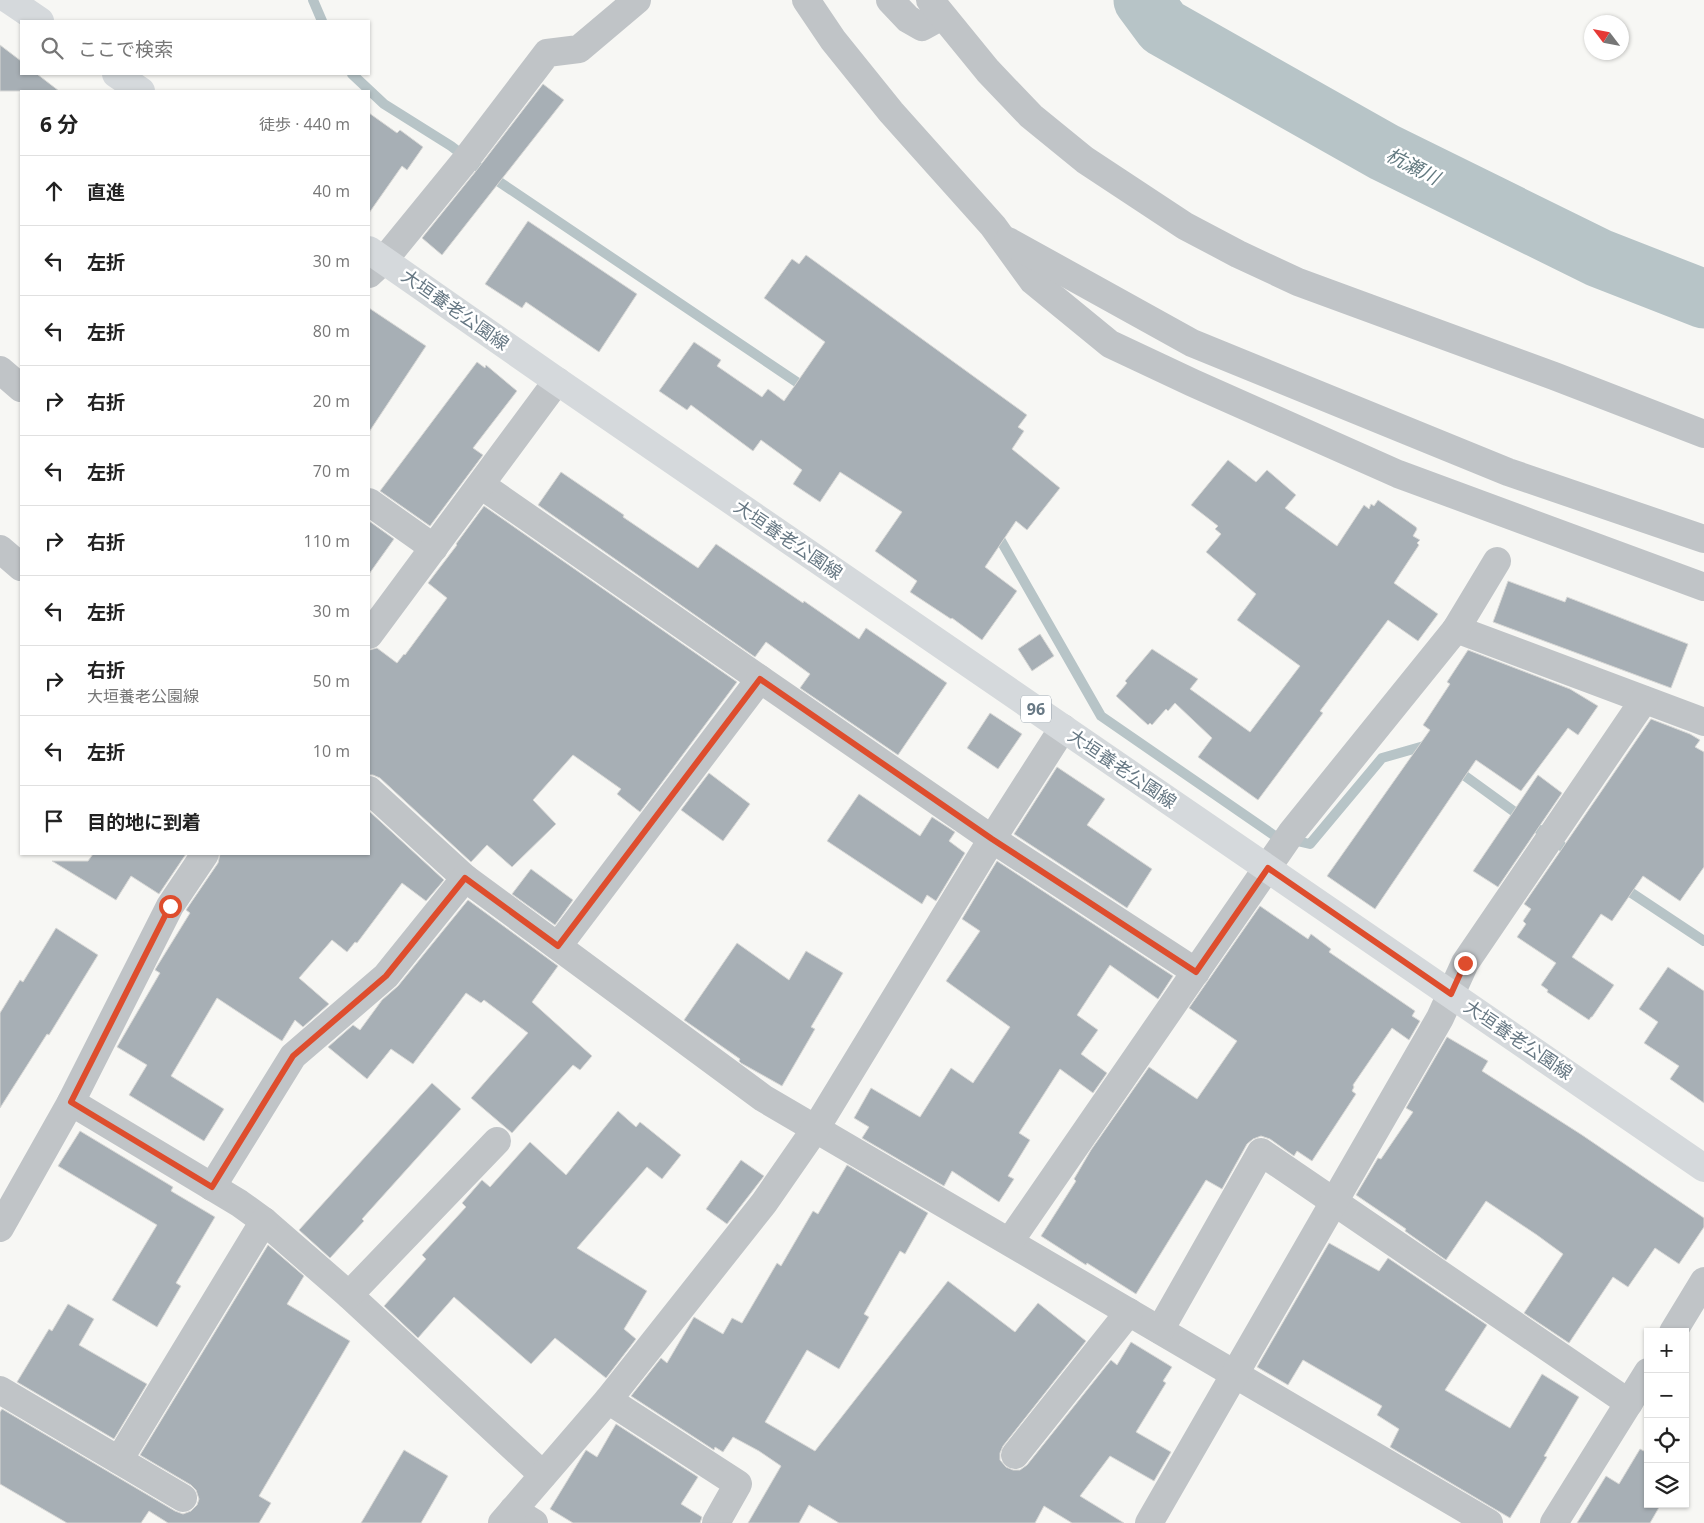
<!DOCTYPE html>
<html lang="ja">
<meta charset="utf-8">
<style>
:root{--surface:#fff;--page:#f2f2f2;--text:#222;--muted:#767676;--line:#e0e0e0}
body{margin:0;font-family:"Open Sans","Noto Sans JP",sans-serif;background:var(--page);color:var(--text)}
.controls{position:absolute;right:15px;bottom:15px;display:grid;overflow:hidden;border-radius:0px;box-shadow:0 1px 4px #0004}
.controls button{width:45px;height:45px;display:grid;place-items:center;padding:0;border:0;border-bottom:1px solid var(--line);background:var(--surface);color:var(--text);font:25px sans-serif}
.compass{position:absolute;left:1584px;top:15px;width:45px;height:45px;border-radius:50%;background:var(--surface);box-shadow:0 1px 4px #0004;rotate:302deg}
.stop{position:absolute;width:15px;height:15px;margin:-11px;border:4px solid #de4d2d;border-radius:50%;background:#fff}
.stop.end{background:#de4d2d;border-color:#fff;box-shadow:0 1px 5px #0008}
.list{margin:0;padding:0;list-style:none}
h2{display:flex;justify-content:space-between;align-items:center;height:65px;margin:0;padding:0 20px;font-size:21px}
h2 small{font-size:16px;font-weight:400;color:var(--muted)}
.list li{display:grid;grid-template-columns:32px 1fr auto;gap:15px;align-items:center;box-sizing:border-box;height:70px;padding:0 20px;border-top:1px solid var(--line)}
.list b{display:block;font-size:19px;white-space:nowrap}
.list p{margin:0;font-size:16px;white-space:nowrap;color:var(--muted)}
.list em{font-size:16px;font-style:normal;color:var(--muted)}
.icon{flex:none;width:28px;height:28px;fill:none;stroke:currentColor;stroke-width:2;stroke-linecap:round;stroke-linejoin:round}
.map{position:relative;flex:none;width:1704px;height:1523px;overflow:hidden}
.search{position:absolute;background:var(--surface);box-shadow:0 1px 4px #0004;left:20px;top:20px;width:350px;height:55px;display:flex;align-items:center;gap:12px;box-sizing:border-box;padding:0 18px;border-radius:0px;color:var(--muted);font-size:19px}
.panel{position:absolute;background:var(--surface);box-shadow:0 1px 4px #0004;left:20px;top:90px;width:350px;height:765px;border-radius:0px}
.map>svg:first-child{display:block}
</style>
<div class="map">
<svg width="1704" height="1523" viewBox="0 0 1704 1523">
<rect width="100%" height="100%" fill="#f7f7f4"/>
<g fill="none" stroke-linecap="round" stroke-linejoin="round">
<!-- stream -->
<g stroke="#b7c4c7" stroke-width="10">
<polyline points="313,0 322,21"/>
<polyline points="352,74 384,104 451,146 489,175 807,389"/>
<polyline points="996,532 1101,716 1275,836 1310,844 1382,758 1424,746 1428,749"/>
<polyline points="1454,768 1574,855"/>
<polyline points="1621,886 1704,941"/>
</g>
<!-- river -->
<polyline stroke="#b7c4c7" stroke-width="59" points="1143,0 1163,27 1384,152 1599,258 1704,299"/>
</g>
<!-- building -->
<g fill="#a7afb5" stroke="#d8d8d6">
<polygon points="0,45 21,61 21,74 37,74 59,91 0,91"/>
<polygon points="543,84 564,100 442,255 422,238 476,171"/>
<polygon points="369,113 397,133 400,130 423,147 407,170 402,166 369,213"/>
<polygon points="528,221 637,294 599,352 526,302 522,308 485,284"/>
<polygon points="806,255 1027,415 1018,427 1024,431 1012,449 1060,488 1027,530 1016,521 985,567 1017,591 982,640 952,618 951,619 910,592 917,581 875,551 902,512 840,472 820,502 793,484 802,470 761,440 753,451 691,405 687,410 659,391 694,342 721,360 717,366 762,397 768,389 784,401 825,342 764,298 792,259 799,264"/>
<polygon points="369,308 426,346 369,432"/>
<polygon points="477,362 485,368 486,365 517,391 473,448 483,455 430,526 380,491"/>
<polygon points="1228,460 1256,482 1267,470 1296,495 1285,508 1337,546 1364,505 1369,509 1371,504 1374,506 1378,500 1416,527 1417,529 1413,536 1420,540 1417,543 1419,545 1394,583 1438,614 1418,641 1388,620 1320,711 1323,713 1258,800 1198,757 1212,738 1175,703 1168,711 1166,709 1152,725 1150,723 1148,725 1116,696 1127,683 1125,681 1152,649 1198,679 1190,689 1250,732 1300,666 1237,620 1256,594 1206,552 1221,534 1215,529 1218,526 1191,505"/>
<polygon points="561,472 624,515 623,517 698,568 716,544 803,603 804,601 859,639 866,628 947,683 898,755 800,688 810,674 766,642 755,657 538,505"/>
<polygon points="484,506 737,682 640,812 617,794 621,789 573,755 533,800 556,824 512,867 487,845 471,862 380,778 373,775 369,775 369,650 377,648 397,663 404,654 405,655 447,598 428,583 457,545 456,544"/>
<polygon points="369,521 394,539 369,574"/>
<polygon points="1508,581 1565,602 1567,597 1688,644 1671,688 1493,622"/>
<polygon points="1040,634 1054,656 1032,671 1018,649"/>
<polygon points="1468,650 1570,689 1598,706 1578,735 1568,728 1521,791 1476,760 1375,909 1327,876 1430,730 1423,725 1450,684 1447,682"/>
<polygon points="990,713 1022,734 998,769 967,748"/>
<polygon points="1651,719 1690,734 1700,740 1695,747 1704,752 1704,867 1680,901 1643,876 1612,921 1601,914 1572,957 1614,985 1592,1017 1591,1017 1589,1020 1547,992 1548,990 1541,985 1556,963 1517,937 1526,924 1523,921 1531,909 1524,904"/>
<polygon points="1057,767 1105,799 1087,825 1152,869 1127,908 1014,834"/>
<polygon points="709,773 750,804 723,841 681,810"/>
<polygon points="1538,775 1562,793 1498,887 1473,871"/>
<polygon points="859,794 920,836 932,817 955,832 949,841 965,853 936,901 927,895 922,904 827,841"/>
<polygon points="369,811 444,880 426,901 402,883 357,943 355,942 347,952 332,940 299,978 329,1004 303,1027 295,1020 282,1041 217,998 171,1076 224,1109 204,1141 129,1095 147,1065 117,1047 160,973 155,970 156,968 190,913 186,910 218,863 220,854 369,854"/>
<polygon points="93,854 186,854 159,894 131,876 116,900 52,861 88,861"/>
<polygon points="997,861 1173,976 1158,999 1110,965 1077,1015 1098,1030 1081,1054 1107,1073 1093,1093 1060,1069 1019,1133 1030,1140 1008,1176 1014,1179 999,1202 952,1171 944,1186 862,1138 869,1127 854,1118 871,1088 920,1117 951,1068 973,1083 1010,1027 946,981 980,931 962,919"/>
<polygon points="531,869 573,900 555,925 512,894"/>
<polygon points="468,900 558,966 532,1002 592,1056 580,1070 573,1065 512,1133 471,1098 528,1033 484,1000 481,1003 466,993 413,1064 391,1049 367,1079 328,1047 353,1025 360,1030 382,1000 398,986"/>
<polygon points="1260,906 1308,939 1311,934 1331,949 1329,952 1415,1011 1412,1016 1420,1021 1409,1040 1392,1028 1353,1085 1354,1087 1352,1091 1356,1094 1312,1161 1297,1151 1294,1156 1270,1139 1261,1136 1253,1139 1247,1144 1222,1189 1206,1180 1136,1294 1087,1263 1086,1265 1041,1236 1076,1181 1074,1179 1091,1150 1149,1067 1197,1099 1237,1041 1189,1008"/>
<polygon points="56,928 98,955 49,1035 47,1034 0,1108 0,1013 20,980 23,982"/>
<polygon points="737,943 789,980 806,951 843,973 811,1027 815,1029 782,1086 741,1063 739,1061 740,1059 684,1020"/>
<polygon points="1668,967 1704,991 1704,1103 1670,1079 1679,1066 1644,1043 1658,1022 1639,1009"/>
<polygon points="1447,1037 1488,1061 1482,1071 1582,1135 1704,1218 1704,1227 1679,1264 1655,1248 1628,1287 1613,1277 1569,1343 1524,1313 1563,1254 1537,1235 1486,1201 1446,1260 1405,1231 1406,1229 1356,1195 1378,1158 1381,1159 1413,1112 1406,1108"/>
<polygon points="432,1083 461,1109 362,1219 364,1221 330,1258 299,1230"/>
<polygon points="618,1111 636,1127 640,1122 681,1155 662,1179 647,1167 577,1248 647,1291 624,1329 636,1339 606,1378 555,1338 531,1364 454,1297 418,1338 384,1306 426,1259 422,1255 466,1207 462,1203 482,1180 490,1187 530,1142 566,1175"/>
<polygon points="80,1131 173,1187 171,1191 215,1217 176,1283 181,1286 157,1327 112,1300 157,1225 58,1166"/>
<polygon points="741,1160 764,1176 727,1224 706,1209"/>
<polygon points="847,1165 928,1213 905,1254 900,1251 864,1314 869,1317 839,1369 807,1350 765,1422 815,1451 948,1281 1015,1332 1038,1303 1086,1341 1003,1446 1000,1453 1000,1460 1006,1467 1013,1470 1020,1470 1027,1465 1111,1360 1117,1365 1131,1342 1172,1367 1163,1381 1166,1383 1136,1432 1171,1452 1154,1481 1110,1456 1080,1496 1124,1523 1072,1523 1044,1506 1035,1523 839,1523 809,1505 799,1523 748,1523 781,1466 759,1451 733,1437 723,1452 715,1447 714,1450 631,1396 661,1358 667,1363 694,1317 723,1334 732,1318 742,1323 777,1263 781,1266 813,1211 818,1214"/>
<polygon points="1329,1243 1379,1271 1388,1258 1487,1325 1445,1390 1510,1428 1542,1374 1579,1397 1544,1456 1547,1457 1510,1518 1390,1447 1399,1429 1377,1415 1382,1406 1303,1360 1288,1385 1257,1367"/>
<polygon points="268,1245 304,1276 287,1304 350,1341 259,1496 271,1503 259,1523 168,1523 149,1511 141,1523 67,1523 0,1484 0,1412 2,1409 175,1511 183,1514 191,1511 197,1505 199,1499 196,1490 191,1485 140,1455"/>
<polygon points="68,1304 94,1319 79,1345 147,1384 114,1439 17,1382 49,1329 52,1331"/>
<polygon points="616,1424 698,1477 681,1504 702,1517 700,1523 573,1523 550,1509 586,1450 597,1457"/>
<polygon points="1640,1449 1648,1453 1648,1504 1661,1504 1650,1523 1577,1523 1606,1476 1619,1484"/>
<polygon points="404,1450 448,1476 421,1523 361,1523"/>
</g>
<g fill="none" stroke-linecap="round" stroke-linejoin="round">
<!-- street -->
<g stroke="#c0c4c7" stroke-width="28">
<polyline points="806,0 833,40 891,112 993,226 1033,281 1110,344 1193,383 1398,474 1704,587"/>
<polyline points="890,0 908,19 922,27 942,16"/>
<polyline points="930,0 988,71 1031,116 1085,160 1185,226 1238,254 1298,282 1554,376 1704,434"/>
<polyline points="1008,241 1192,343 1508,472 1704,539"/>
<polyline points="369,274 384,260 464,162 547,53 579,49 637,0"/>
<polyline points="0,370 21,388"/>
<polyline points="481,485 760,679 558,946"/>
<polyline points="369,502 434,548"/>
<polyline points="0,549 21,567"/>
<polyline points="1456,629 1704,722"/>
<polyline points="369,635 557,381"/>
<polyline points="760,679 992,839 1196,972"/>
<polyline points="369,790 465,878 763,1098 1489,1523"/>
<polyline points="71,1102 239,1203 264,1221 349,1295 543,1475"/>
<polyline points="212,1187 293,1056 386,976 465,878"/>
<polyline points="0,1228 71,1102 170,906 205,854"/>
<polyline points="1010,1241 1292,832 1456,629 1497,561"/>
<polyline points="349,1295 497,1141"/>
<polyline points="1160,1330 1261,1152 1629,1403"/>
<polyline points="1673,1332 1704,1281"/>
<polyline points="0,1390 183,1498"/>
<polyline points="608,1400 738,1484 716,1523"/>
<polyline points="1015,1455 1129,1312"/>
<polyline points="119,1460 264,1221"/>
<polyline points="513,1510 534,1523"/>
<polyline points="502,1523 608,1400 764,1203 816,1128 992,839 1063,728"/>
<polyline points="1149,1523 1440,1018 1465,963 1644,700"/>
<polyline points="1554,1523 1648,1372"/>
</g>
<!-- primary -->
<g stroke="#d5d9dc" stroke-width="28">
<polyline points="9,0 40,21"/>
<polyline points="116,74 141,91"/>
<polyline points="369,250 557,381 1704,1168"/>
</g>
</g>
<g fill="none" stroke-linecap="round" stroke-linejoin="round">
<!-- route -->
<polyline stroke="#de4d2d" stroke-width="6" points="170,906 71,1102 212,1187 293,1056 386,976 465,878 558,946 760,679 992,839 1196,972 1268,868 1451,994 1465,963"/>
</g>
<g text-anchor="middle" stroke-width="5" stroke-linejoin="round" paint-order="stroke">
<!-- shield labels -->
<rect fill="#fff" stroke="#95a0a9" stroke-width="1" x="1021" y="695.5" width="30" height="27" rx="4"/>
<g font-size="16" font-weight="bold" fill="#677884">
<text x="1036" y="715">96</text>
</g>
<!-- street labels -->
<g font-size="18" fill="#677884" stroke="#fff">
<text transform="translate(455 310) rotate(35)" y="6">大垣養老公園線</text>
<text transform="translate(788 540) rotate(34)" y="6">大垣養老公園線</text>
<text transform="translate(1122 769) rotate(34)" y="6">大垣養老公園線</text>
<text transform="translate(1518 1040) rotate(34)" y="6">大垣養老公園線</text>
</g>
<!-- water labels -->
<g font-size="19" font-style="italic" fill="#637a80" stroke="#fff">
<text transform="translate(1413 166) rotate(27)" y="7">杭瀬川</text>
</g>
</g>
</svg>
<div class="controls">
<button>+</button>
<button>−</button>
<button><svg class="icon" aria-label="locate" viewBox="0 0 24 24"><circle cx="12" cy="12" r="6"/><path d="M12 2v4M12 18v4M2 12h4M18 12h4"/></svg></button>
<button><svg class="icon" aria-label="layers" viewBox="0 0 24 24"><path d="M12 4l9 5-9 5-9-5zM3 14l9 5 9-5"/></svg></button>
</div>
<svg class="compass" viewBox="-18 -18 36 36"><path d="M0-13l5 13h-10z" fill="#e53935"/><path d="M0 13l5-13h-10z" fill="#767676"/></svg>
<div class="stop" style="left:170px;top:906px"></div>
<div class="stop end" style="left:1465px;top:963px"></div>
<div class="search"><svg class="icon" aria-label="search" viewBox="0 0 24 24"><circle cx="10" cy="10" r="6"/><path d="M15 15l6 6"/></svg>ここで検索</div>
<section class="panel">
<h2>6 分<small>徒歩 · 440 m</small></h2>
<ul class="list">
<li><svg class="icon" aria-label="ahead" viewBox="0 0 24 24"><path d="M12 20V5M6 11l6-6 6 6"/></svg><div><b>直進</b></div><em>40 m</em></li>
<li><svg class="icon" aria-label="left" viewBox="0 0 24 24"><path d="M17 20v-9H6M10 6l-5 5 5 5"/></svg><div><b>左折</b></div><em>30 m</em></li>
<li><svg class="icon" aria-label="left" viewBox="0 0 24 24"><path d="M17 20v-9H6M10 6l-5 5 5 5"/></svg><div><b>左折</b></div><em>80 m</em></li>
<li><svg class="icon" aria-label="right" viewBox="0 0 24 24"><path d="M7 20v-9h11M14 6l5 5-5 5"/></svg><div><b>右折</b></div><em>20 m</em></li>
<li><svg class="icon" aria-label="left" viewBox="0 0 24 24"><path d="M17 20v-9H6M10 6l-5 5 5 5"/></svg><div><b>左折</b></div><em>70 m</em></li>
<li><svg class="icon" aria-label="right" viewBox="0 0 24 24"><path d="M7 20v-9h11M14 6l5 5-5 5"/></svg><div><b>右折</b></div><em>110 m</em></li>
<li><svg class="icon" aria-label="left" viewBox="0 0 24 24"><path d="M17 20v-9H6M10 6l-5 5 5 5"/></svg><div><b>左折</b></div><em>30 m</em></li>
<li><svg class="icon" aria-label="right" viewBox="0 0 24 24"><path d="M7 20v-9h11M14 6l5 5-5 5"/></svg><div><b>右折</b><p>大垣養老公園線</p></div><em>50 m</em></li>
<li><svg class="icon" aria-label="left" viewBox="0 0 24 24"><path d="M17 20v-9H6M10 6l-5 5 5 5"/></svg><div><b>左折</b></div><em>10 m</em></li>
<li><svg class="icon" aria-label="arrive" viewBox="0 0 24 24"><path d="M6 21V4h12l-3 4 3 4H6"/></svg><div><b>目的地に到着</b></div></li>
</ul>
</section>
</div>
